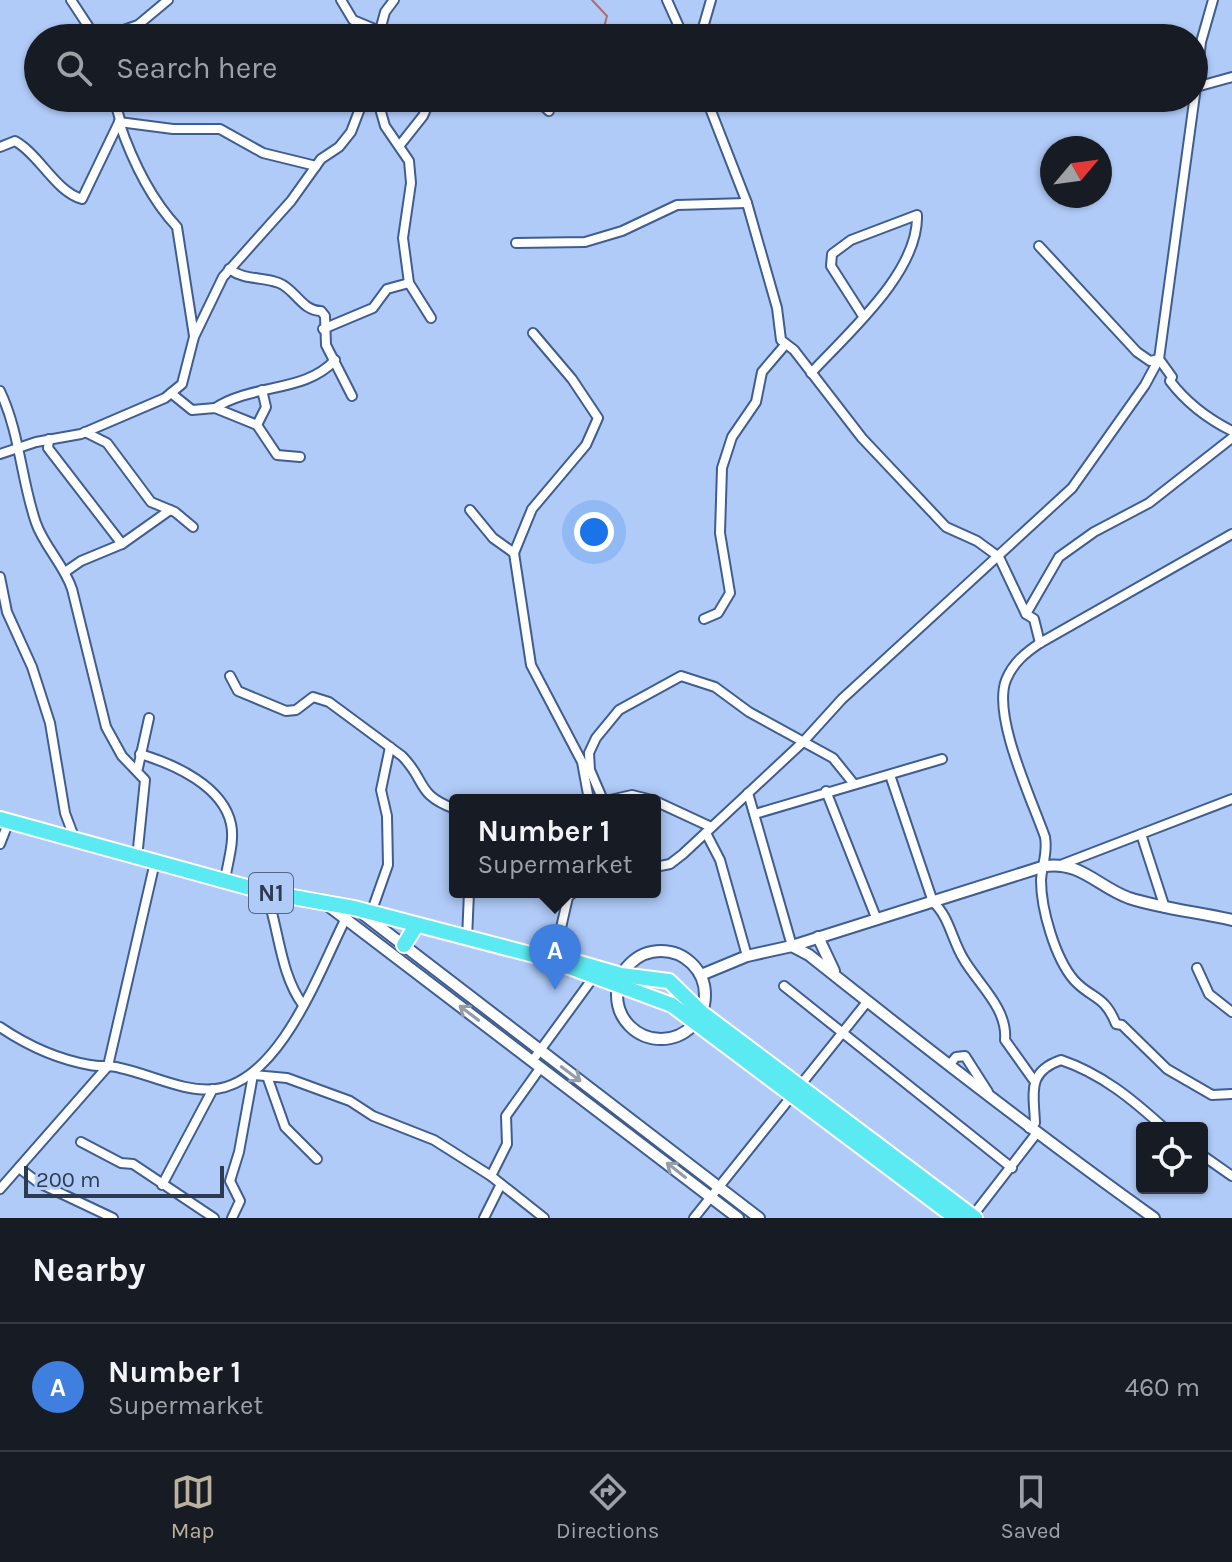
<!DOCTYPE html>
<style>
:root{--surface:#171b24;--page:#242831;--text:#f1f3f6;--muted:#9ea1a6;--line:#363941;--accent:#bbb19e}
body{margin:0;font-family:Karla,sans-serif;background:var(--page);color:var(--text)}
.controls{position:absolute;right:24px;bottom:24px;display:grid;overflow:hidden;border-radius:8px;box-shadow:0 2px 6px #0004}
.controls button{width:72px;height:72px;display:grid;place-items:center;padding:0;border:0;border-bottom:2px solid var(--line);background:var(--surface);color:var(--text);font:40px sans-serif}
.compass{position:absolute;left:1040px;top:136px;width:72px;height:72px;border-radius:50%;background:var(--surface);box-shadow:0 2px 6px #0004;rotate:61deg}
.scale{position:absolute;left:24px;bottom:20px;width:200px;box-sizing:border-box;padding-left:8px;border:4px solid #2d3b52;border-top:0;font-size:22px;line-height:28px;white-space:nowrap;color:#2d3b52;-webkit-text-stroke:6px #b0cbf8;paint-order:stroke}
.you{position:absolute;left:594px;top:532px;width:28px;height:28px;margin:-20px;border:6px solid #fff;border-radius:50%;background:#1a73e8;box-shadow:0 0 0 12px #1a73e833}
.badge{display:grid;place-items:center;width:52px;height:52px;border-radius:50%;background:var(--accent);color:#fff;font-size:26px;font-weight:700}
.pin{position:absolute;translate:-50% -66px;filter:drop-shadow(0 2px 4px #0008)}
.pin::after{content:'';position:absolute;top:42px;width:28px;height:24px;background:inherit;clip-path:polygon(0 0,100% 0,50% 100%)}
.popup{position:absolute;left:449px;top:794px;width:212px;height:104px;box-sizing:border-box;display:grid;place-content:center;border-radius:8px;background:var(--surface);filter:drop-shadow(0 2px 6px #0005);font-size:26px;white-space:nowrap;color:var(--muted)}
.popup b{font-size:30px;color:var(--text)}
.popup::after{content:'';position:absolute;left:50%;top:100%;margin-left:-16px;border:16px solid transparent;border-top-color:var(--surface)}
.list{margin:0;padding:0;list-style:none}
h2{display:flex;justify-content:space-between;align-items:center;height:104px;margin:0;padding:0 32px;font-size:34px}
h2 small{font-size:26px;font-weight:400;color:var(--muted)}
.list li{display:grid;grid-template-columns:52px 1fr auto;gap:24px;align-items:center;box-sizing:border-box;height:128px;padding:0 32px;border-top:2px solid var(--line)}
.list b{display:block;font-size:30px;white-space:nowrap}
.list p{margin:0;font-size:26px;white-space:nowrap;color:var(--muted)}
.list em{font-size:26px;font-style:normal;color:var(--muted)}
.icon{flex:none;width:44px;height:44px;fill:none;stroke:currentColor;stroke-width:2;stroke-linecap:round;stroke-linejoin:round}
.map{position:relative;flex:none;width:1232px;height:1218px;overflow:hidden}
.search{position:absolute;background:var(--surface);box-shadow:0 2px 6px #0004;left:24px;right:24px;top:24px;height:88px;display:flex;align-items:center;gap:20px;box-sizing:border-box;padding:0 28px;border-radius:44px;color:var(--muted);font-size:30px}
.sheet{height:232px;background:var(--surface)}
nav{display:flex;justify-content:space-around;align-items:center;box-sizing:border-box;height:112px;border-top:2px solid var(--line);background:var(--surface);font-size:22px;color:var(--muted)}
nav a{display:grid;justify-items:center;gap:4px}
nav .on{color:var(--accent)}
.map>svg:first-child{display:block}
</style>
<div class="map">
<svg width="1232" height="1218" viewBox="0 0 1232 1218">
<rect width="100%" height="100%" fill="#b0cbf8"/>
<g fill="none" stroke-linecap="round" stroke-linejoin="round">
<!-- stream -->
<polyline stroke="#b5686f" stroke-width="2" points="591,38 604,27 607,16 592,0"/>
<defs>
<g id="minor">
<polyline points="71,0 96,38"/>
<polyline points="341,0 353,20 396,38"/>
<polyline points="667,0 684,38"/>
<polyline points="101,38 138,25 168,0"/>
<polyline points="378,38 385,12 394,0"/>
<polyline points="700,38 711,0"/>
<polyline points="1196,87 1201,42 1213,0"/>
<polyline points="114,98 120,120"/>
<polyline points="377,98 385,126 409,161 411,183 403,238 409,283 431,318"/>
<polyline points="535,98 549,111"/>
<polyline points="706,98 747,203 777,308 781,340 794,350 862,438 946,527 977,541 999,557 1026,614 1034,619 1040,643"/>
<path d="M119,122C132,160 150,198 177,227L194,336"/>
<polyline points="119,122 173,129 220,129 263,153 316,166"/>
<polyline points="400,145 423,116 431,98"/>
<path d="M0,147L15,141C40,155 55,191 82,199L119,122"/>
<polyline points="516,243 585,242 622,231 677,205 747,203"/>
<path d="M1039,246L1137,352L1150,361L1159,359L1172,377L1170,381C1186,402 1208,419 1232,431"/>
<path d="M229,269C246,281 261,276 279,283C295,289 302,311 321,311L325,316L326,345L352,396"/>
<polyline points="323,329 373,308 387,289 409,283"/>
<path d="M811,373C847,334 919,272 917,215L851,240L832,254L831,266L863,316"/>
<polyline points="262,390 266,407 257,425 277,455 300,457"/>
<path d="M0,391C20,433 21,480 36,523C44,546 64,565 72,589L106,727L122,756L145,780L137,858"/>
<polyline points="171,393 192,410 215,408 257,425"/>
<path d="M215,408C254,383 305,393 335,360"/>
<polyline points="85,432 107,443 151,502 175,512 193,527"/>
<polyline points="49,439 48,448 122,544"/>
<polyline points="0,454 36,442 81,434 165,398 182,384 194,337 223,277 291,201 321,159 339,147 351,132 364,98"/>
<polyline points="470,510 493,538 514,553 531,665 582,762 589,800"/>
<path d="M1232,534L1040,643C1025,653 1013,663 1006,680C992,716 1032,800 1045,837C1048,853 1042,865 1041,880C1041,909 1055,958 1074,980C1091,999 1104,994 1116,1024L1122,1025L1167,1069L1212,1095L1232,1094"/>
<polyline points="514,553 532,509 586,445 598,418 572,379 533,333"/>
<polyline points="65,572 81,561 122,544 170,510"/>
<polyline points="0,577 7,612 32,667 50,723 65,813 74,837"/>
<polyline points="1026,614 1059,557 1094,532 1149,503 1232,438"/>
<polyline points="704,619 718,613 730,593 720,533 722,468 732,437 756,402 762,372 785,345"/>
<path d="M230,676L238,691L286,711L296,710L313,697L329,702L402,756C427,781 415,794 455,809"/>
<path d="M140,754C174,764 223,786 231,824C235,842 227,864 225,881"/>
<polyline points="138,768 149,718"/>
<path d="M890,775L933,902C949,916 952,940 963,958C977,983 1008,1008 1005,1040L1035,1082"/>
<polyline points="826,791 877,920"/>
<polyline points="748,793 792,946"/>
<polyline points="603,800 590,770 589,753 596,738 619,710 681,676 715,687 749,712 833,758 854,784"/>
<polyline points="610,800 632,795 652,800"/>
<polyline points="655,801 711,827"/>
<polyline points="755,814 942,759"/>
<polyline points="706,833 720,860 747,956"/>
<polyline points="0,844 9,821"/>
<polyline points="1063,864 1141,834"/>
<polyline points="655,867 670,864 683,854 803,742 842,699 1072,488 1145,385 1159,359 1196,87 1232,77"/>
<path d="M266,892C279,929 280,974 303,1005"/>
<polyline points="1165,908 1141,834 1232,799"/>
<polyline points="371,913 388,865 387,816 381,790 390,747"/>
<polyline points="467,939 469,892"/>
<polyline points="553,963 568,897 574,892"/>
<polyline points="1197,968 1209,994 1232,1012"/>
<polyline points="784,986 1012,1168"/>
<path d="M0,1027C28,1046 56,1059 90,1065C100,1067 110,1065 120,1068C150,1074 184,1093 216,1089C280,1081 319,972 345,920V914"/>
<polyline points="533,1060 593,978"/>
<polyline points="950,1064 956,1057 965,1056 988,1092"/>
<polyline points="268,1079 285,1127 317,1159"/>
<path d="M1029,1128L1035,1123C1034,1094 1026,1072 1061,1060C1102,1074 1132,1099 1164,1128"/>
<polyline points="81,1142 121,1163 133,1164 214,1218"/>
<polyline points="1202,1155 1232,1176"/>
<polyline points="19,1168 39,1183 113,1218"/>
<polyline points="491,1176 507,1144 506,1116 541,1067"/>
<polyline points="162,1185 213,1089"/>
<polyline points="0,1189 108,1066 155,862"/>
<polyline points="232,1218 240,1201 230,1181 239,1152 253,1075 287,1078 350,1101 373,1116 434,1140 491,1176 544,1218"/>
<polyline points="484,1218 501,1184"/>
<polyline points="694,1218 867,1002"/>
<polyline points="971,1218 1036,1134"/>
</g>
<g id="tertiary">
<polyline points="326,904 738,1218"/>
<polyline points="359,911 759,1218"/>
<polyline points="818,937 834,971"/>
<path d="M792,946L809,955C922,1045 1036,1134 1154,1218"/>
<circle cx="661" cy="995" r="44"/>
<path d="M701,975L747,956L792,946L1045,866C1081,861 1098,887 1129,898C1163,909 1198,912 1232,920"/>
</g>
<g id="trunk">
<polyline points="0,819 265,892 354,908 545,958 672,1005 956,1218"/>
<polyline points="404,945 416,926"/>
<polyline points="576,962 621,975 669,981 702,1013 975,1218"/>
</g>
</defs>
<!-- minor casing -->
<use href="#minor" stroke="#405d8f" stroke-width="12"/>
<!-- tertiary casing -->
<use href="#tertiary" stroke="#405d8f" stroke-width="14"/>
<!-- trunk casing -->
<use href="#trunk" stroke="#fff" stroke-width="18"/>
<!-- minor -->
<use href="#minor" stroke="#fff" stroke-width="8"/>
<!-- tertiary -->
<use href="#tertiary" stroke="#fff" stroke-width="10"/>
<!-- trunk -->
<use href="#trunk" stroke="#5beaf2" stroke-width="14"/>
</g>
<!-- one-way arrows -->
<defs><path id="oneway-shaft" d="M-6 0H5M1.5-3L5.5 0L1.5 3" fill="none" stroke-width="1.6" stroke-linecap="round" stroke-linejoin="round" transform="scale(2)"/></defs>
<g stroke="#969da8">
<use href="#oneway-shaft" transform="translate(469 1013) rotate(-143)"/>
<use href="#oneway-shaft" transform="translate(571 1074) rotate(37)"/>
<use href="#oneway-shaft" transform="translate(676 1170) rotate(-142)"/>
</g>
<g text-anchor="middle" stroke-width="7" stroke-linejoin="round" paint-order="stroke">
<!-- shield labels -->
<rect fill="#b0cbf8" stroke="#546684" stroke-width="2" x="249" y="873" width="44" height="40" rx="6"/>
<g font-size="24" font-weight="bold" fill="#2d3b52">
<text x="271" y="901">N1</text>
</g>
</g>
</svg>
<div class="controls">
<button><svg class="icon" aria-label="locate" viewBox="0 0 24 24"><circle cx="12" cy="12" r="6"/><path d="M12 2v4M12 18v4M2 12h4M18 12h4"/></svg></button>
</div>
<svg class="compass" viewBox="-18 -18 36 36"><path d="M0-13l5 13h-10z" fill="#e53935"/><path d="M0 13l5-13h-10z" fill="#9ea1a6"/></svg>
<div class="scale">200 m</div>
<div class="you"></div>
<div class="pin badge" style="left:555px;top:990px;background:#3f7fe0">A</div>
<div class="popup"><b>Number 1</b>Supermarket</div>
<div class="search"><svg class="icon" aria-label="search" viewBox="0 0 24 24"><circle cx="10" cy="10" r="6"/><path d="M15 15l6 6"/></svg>Search here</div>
</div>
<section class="sheet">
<h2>Nearby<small></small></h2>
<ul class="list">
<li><span class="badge" style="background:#3f7fe0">A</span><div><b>Number 1</b><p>Supermarket</p></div><em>460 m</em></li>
</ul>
</section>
<nav>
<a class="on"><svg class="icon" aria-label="map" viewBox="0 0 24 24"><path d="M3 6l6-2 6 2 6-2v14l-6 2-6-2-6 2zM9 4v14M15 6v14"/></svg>Map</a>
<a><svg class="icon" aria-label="directions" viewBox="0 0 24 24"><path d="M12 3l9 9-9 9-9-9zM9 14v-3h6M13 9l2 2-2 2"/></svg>Directions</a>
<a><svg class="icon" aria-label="saved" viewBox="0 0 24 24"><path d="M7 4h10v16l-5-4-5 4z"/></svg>Saved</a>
</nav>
